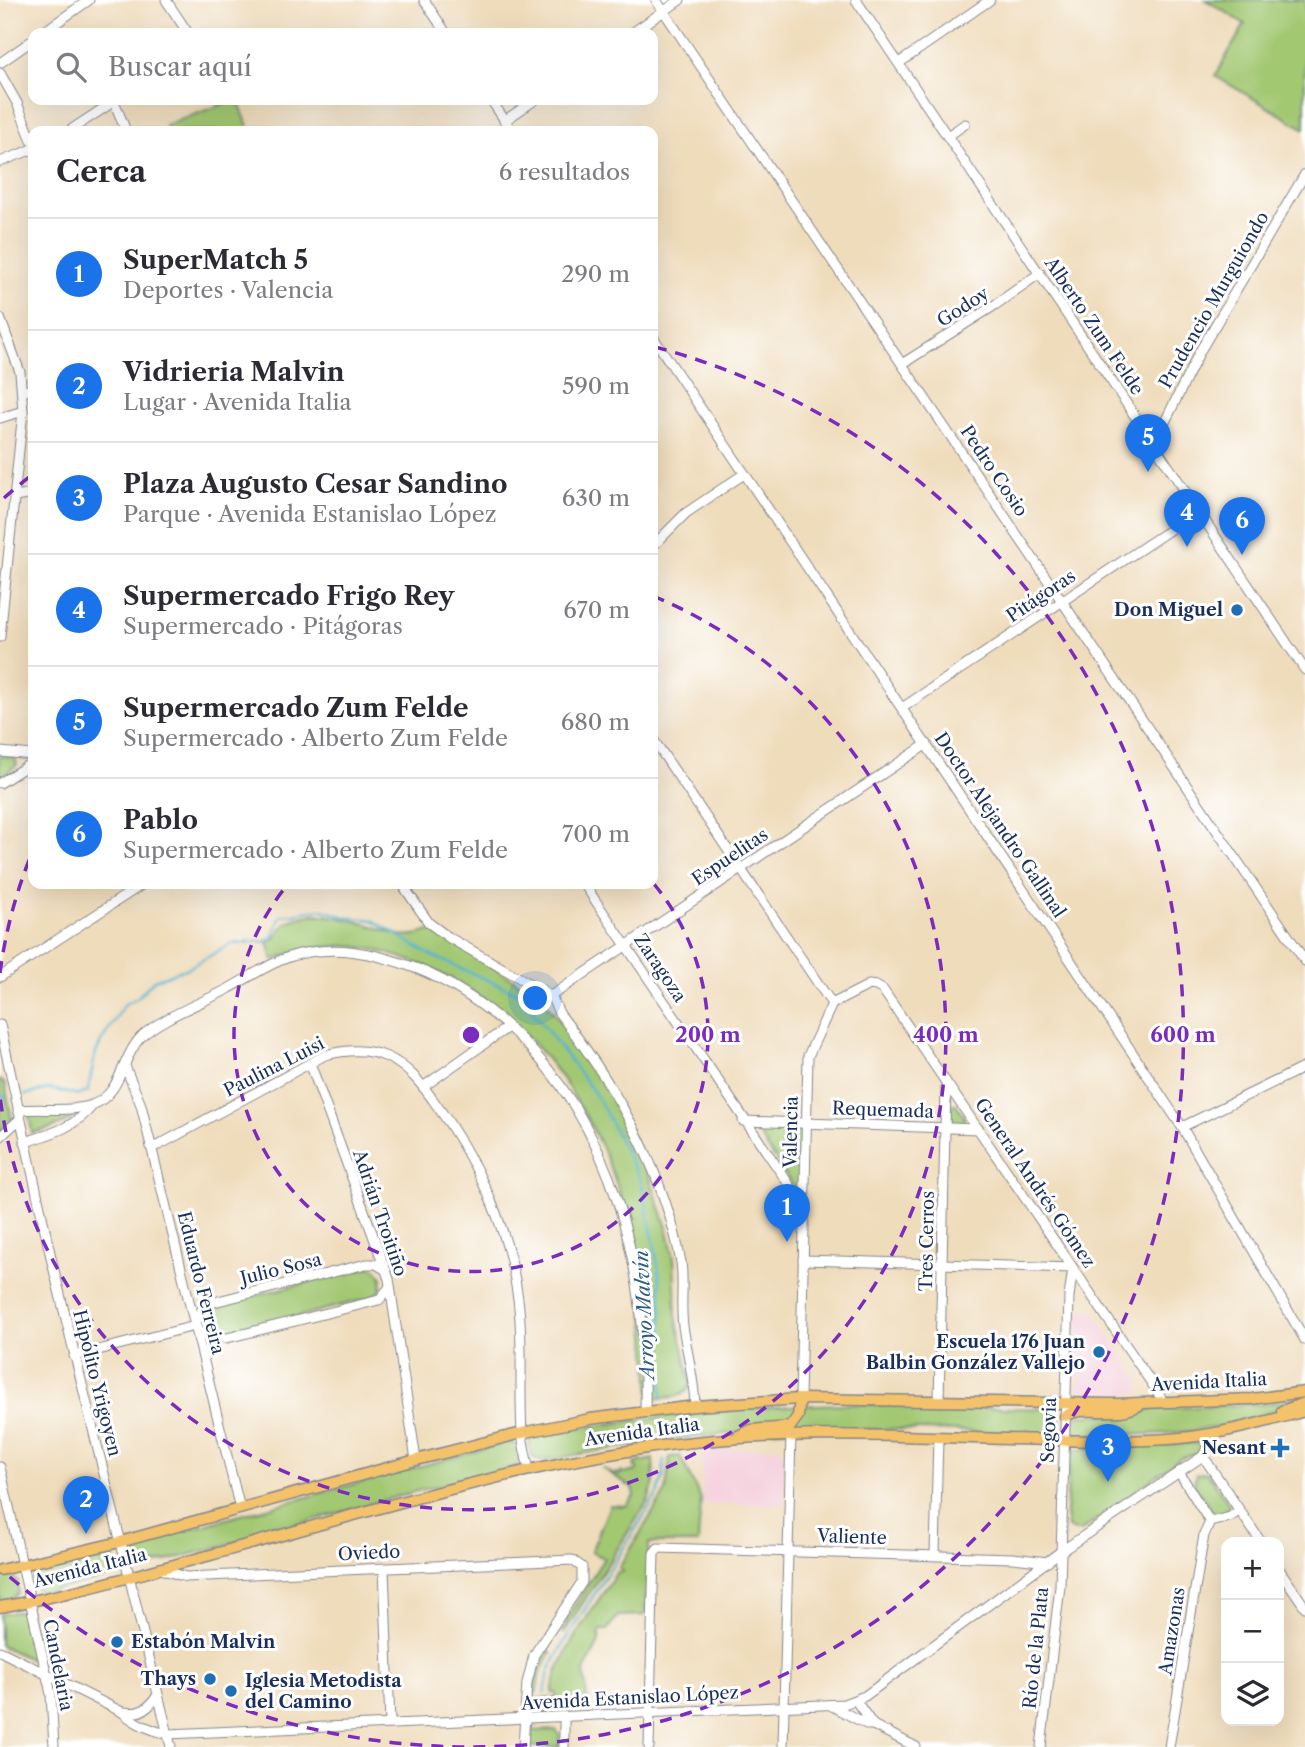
<!DOCTYPE html>
<html lang="es">
<meta charset="utf-8">
<style>
:root{--surface:#fff;--page:#f2f2f3;--text:#2b2b33;--muted:#7c7c81;--line:#e1e1e2;--accent:#1a73e8}
body{margin:0;font-family:"Libre Caslon Text",serif;background:var(--page);color:var(--text)}
.controls{position:absolute;right:21px;bottom:21px;display:grid;overflow:hidden;border-radius:14px;box-shadow:0 7px 28px #0002}
.controls button{width:63px;height:63px;display:grid;place-items:center;padding:0;border:0;border-bottom:2px solid var(--line);background:var(--surface);color:var(--text);font:35px sans-serif}
.you{position:absolute;left:536px;top:999px;width:24px;height:24px;margin:-18px;border:5px solid #fff;border-radius:50%;background:#1a73e8;box-shadow:0 0 0 10px #1a73e833}
.badge{display:grid;place-items:center;width:46px;height:46px;border-radius:50%;background:var(--accent);color:#fff;font-size:23px;font-weight:700}
.pin{position:absolute;translate:-50% -58px;filter:drop-shadow(0 2px 4px #0008)}
.pin::after{content:'';position:absolute;top:37px;width:24px;height:21px;background:inherit;clip-path:polygon(0 0,100% 0,50% 100%)}
.list{margin:0;padding:0;list-style:none}
h2{display:flex;justify-content:space-between;align-items:center;height:91px;margin:0;padding:0 28px;font-size:30px}
h2 small{font-size:23px;font-weight:400;color:var(--muted)}
.list li{display:grid;grid-template-columns:46px 1fr auto;gap:21px;align-items:center;box-sizing:border-box;height:112px;padding:0 28px;border-top:2px solid var(--line)}
.list b{display:block;font-size:26px;white-space:nowrap}
.list p{margin:0;font-size:23px;white-space:nowrap;color:var(--muted)}
.list em{font-size:23px;font-style:normal;color:var(--muted)}
.icon{flex:none;width:38px;height:38px;fill:none;stroke:currentColor;stroke-width:2;stroke-linecap:round;stroke-linejoin:round}
.map{position:relative;flex:none;width:1305px;height:1747px;overflow:hidden}
.search{position:absolute;background:var(--surface);box-shadow:0 7px 28px #0002;left:28px;top:28px;width:630px;height:77px;display:flex;align-items:center;gap:18px;box-sizing:border-box;padding:0 24px;border-radius:14px;color:var(--muted);font-size:26px}
.panel{position:absolute;background:var(--surface);box-shadow:0 7px 28px #0002;left:28px;top:126px;width:630px;height:763px;border-radius:14px}
.map>svg:first-child{display:block}
</style>
<div class="map">
<svg width="1305" height="1747" viewBox="0 0 1305 1747">
<rect width="100%" height="100%" fill="#fff"/>
<filter id="ink" filterUnits="userSpaceOnUse"><feTurbulence type="fractalNoise" baseFrequency=".0143" numOctaves="2"/><feDisplacementMap in="SourceGraphic" scale="14" xChannelSelector="R" yChannelSelector="G"/><feConvolveMatrix kernelMatrix="1 2 1 2 8 2 1 2 1" color-interpolation-filters="sRGB"/></filter>
<filter id="wash" filterUnits="userSpaceOnUse"><feTurbulence type="fractalNoise" baseFrequency=".00686" numOctaves="4" result="noise"/><feDisplacementMap in="SourceGraphic" scale="28" xChannelSelector="R" yChannelSelector="G"/><feGaussianBlur stdDeviation="1.57" result="paint"/><feColorMatrix in="noise" values="0 0 0 0 0 0 0 0 0 0 0 0 0 0 0 0 0 1.4 0 .05"/><feComposite in="paint" operator="in"/></filter>
<g filter="url(#wash)">
<rect width="100%" height="100%" fill="#efdcbb"/>
<!-- built -->
<g fill="#f4cfdc">
<polygon points="1082,1309 1092,1311 1116,1345 1140,1381 1140,1394 1083,1393 1078,1390 1077,1315"/>
<polygon points="757,1448 780,1448 785,1459 784,1505 702,1504 702,1451"/>
</g>
<!-- green -->
<g fill="#a2c872" stroke="#5e7c68" stroke-width="2">
<polygon points="1206,0 1305,0 1305,129 1215,76 1245,24"/>
<polygon points="234,100 238,100 250,131 168,131 166,125"/>
<polygon points="0,756 15,757 17,765 0,777"/>
<path d="M314,914C333,916 351,919 369,925C398,934 401,941 433,930L537,994L563,1023L607,1089L642,1155L668,1231L674,1258L676,1316L691,1384C686,1399 667,1398 653,1398L650,1395C647,1356 646,1316 640,1278C620,1147 550,1018 422,965C369,944 328,937 273,960L268,942L274,940C284,919 293,919 314,914Z"/>
<polygon points="0,1080 5,1084 12,1121 0,1132"/>
<polygon points="953,1104 956,1104 965,1118 962,1123 954,1123 951,1120 951,1106"/>
<path d="M77,1114C68,1124 46,1130 32,1133L29,1115Z"/>
<polygon points="759,1128 797,1129 801,1131 799,1190 796,1191 756,1130"/>
<path d="M371,1267L376,1269L382,1277L381,1291L370,1298L216,1337L204,1331C201,1322 201,1316 207,1307Z"/>
<path d="M1305,1396V1400C1277,1409 1250,1420 1221,1426C1175,1436 1126,1434 1079,1435L1071,1431L1070,1419L1078,1415H1131L1153,1409L1263,1404Z"/>
<path d="M847,1404L1052,1409L1060,1416C1060,1424 1061,1432 1051,1434C971,1432 891,1427 811,1429C720,1430 630,1445 541,1461L533,1458L529,1445L530,1441L536,1436C640,1417 742,1406 847,1404Z"/>
<path d="M509,1442L519,1446L521,1458L518,1464L513,1467L413,1492L146,1567L134,1565C128,1558 128,1551 135,1544Z"/>
<polygon points="1196,1443 1202,1446 1202,1452 1181,1458 1081,1531 1075,1531 1068,1528 1066,1514 1070,1452 1072,1449"/>
<path d="M680,1456L701,1499L698,1543H649L645,1615L618,1616L607,1630H600L599,1642L584,1671L588,1708L539,1710L538,1704L534,1710V1699L556,1698V1693H552C557,1654 596,1606 617,1572L621,1573L623,1571L619,1568L666,1491L670,1457Z"/>
<polygon points="653,1459 654,1483 648,1501 563,1634 568,1616 604,1558 591,1552 610,1505 626,1506 635,1495 633,1489 601,1467 614,1475 616,1473 620,1475 621,1472 624,1474 636,1471 638,1468 634,1466 636,1463"/>
<polygon points="1207,1472 1229,1504 1229,1509 1223,1514 1212,1511 1194,1485 1196,1474"/>
<path d="M103,1553C112,1553 117,1559 117,1568L109,1577L46,1592C35,1592 31,1585 33,1574L39,1569Z"/>
<polygon points="9,1575 18,1581 18,1593 12,1599 0,1601 0,1576"/>
<path d="M20,1611C31,1617 39,1650 32,1660L0,1645V1614Z"/>
<polygon points="557,1630 547,1649 551,1653 540,1672 536,1693 532,1693 540,1658"/>
<polygon points="556,1730 560,1735 559,1747 528,1747 530,1731"/>
</g>
<g fill="none" stroke-linecap="round" stroke-linejoin="round">
<!-- stream -->
<g stroke="#51b1cf" stroke-width="2.5">
<polyline points="25,1095 49,1089 79,1095 88,1091 95,1055 102,1040 125,1004 137,998 154,980 188,968 231,944 267,941 272,938 281,916 320,909 346,917 373,920 430,955 520,994 598,1098 642,1183 659,1270 662,1313 662,1396"/>
<polyline points="0,1097 5,1097"/>
<polyline points="545,1692 549,1671 563,1644 658,1493 663,1477 664,1460"/>
</g>
</g>
</g>
<g filter="url(#ink)">
<g fill="none" stroke-linecap="round" stroke-linejoin="round">
<defs>
<g id="minor">
<polyline points="166,0 188,33"/>
<polyline points="424,0 446,33"/>
<polyline points="656,0 1305,961"/>
<polyline points="856,0 1305,670"/>
<polyline points="42,33 89,0"/>
<polyline points="632,33 680,0"/>
<polyline points="0,63 33,40"/>
<polyline points="899,63 990,0"/>
<polyline points="0,73 17,103 33,143"/>
<polyline points="491,100 512,131"/>
<polyline points="114,101 126,131"/>
<polyline points="504,121 535,100"/>
<polyline points="69,131 116,100"/>
<polyline points="948,136 965,124"/>
<polyline points="0,162 33,149"/>
<polyline points="0,318 20,372 23,411 0,637"/>
<polyline points="653,337 1182,1127 1305,1340"/>
<polyline points="902,364 995,305 1040,273"/>
<polyline points="23,392 33,388"/>
<polyline points="0,418 23,411"/>
<polyline points="1150,440 1162,428 1200,351 1305,174"/>
<polyline points="15,497 33,494"/>
<polyline points="653,546 686,513 744,474"/>
<polyline points="902,708 1198,511"/>
<polyline points="653,739 832,1004"/>
<polyline points="0,752 33,755"/>
<polyline points="0,783 33,762"/>
<path d="M402,884L429,923L448,937L551,996L559,1013C615,1085 664,1171 681,1262C684,1283 680,1305 683,1326C687,1353 694,1378 695,1406"/>
<polyline points="584,884 805,1208"/>
<polyline points="0,977 143,884"/>
<polyline points="551,996 927,744"/>
<polyline points="0,1025 52,1262 171,1747"/>
<polyline points="310,1063 389,1279 416,1460"/>
<polyline points="125,1066 141,1105 240,1509"/>
<polyline points="423,1087 508,1027"/>
<path d="M18,1110C39,1108 74,1112 92,1105C122,1094 121,1058 140,1038C158,1019 204,1002 228,989C248,978 268,964 289,957C334,943 376,953 418,969C453,983 483,1004 511,1029C616,1126 648,1273 645,1412"/>
<polyline points="743,1121 979,1129"/>
<polyline points="1182,1127 1305,1067"/>
<polyline points="0,1137 20,1119"/>
<path d="M25,1142C51,1134 76,1127 93,1105"/>
<path d="M151,1147L159,1145L325,1055C346,1050 366,1048 387,1057C407,1066 421,1083 433,1100C476,1158 509,1227 518,1299C524,1344 519,1387 522,1432C523,1444 526,1457 529,1469"/>
<polyline points="803,1260 1073,1268 1069,1297 1060,1586 1041,1747"/>
<polyline points="195,1325 202,1309 214,1302 366,1264 376,1264 386,1270"/>
<polyline points="196,1328 205,1336 227,1338 379,1300 390,1287"/>
<polyline points="74,1356 195,1326"/>
<polyline points="800,1399 808,1056 832,1004 869,985 876,986 883,990 1157,1391 1163,1402"/>
<polyline points="939,1401 946,1084"/>
<polyline points="1203,1456 1261,1542"/>
<polyline points="1203,1456 1207,1448 1205,1435"/>
<polyline points="0,1467 51,1694 54,1747"/>
<polyline points="1210,1522 1230,1517 1239,1511"/>
<polyline points="935,1555 938,1437"/>
<polyline points="160,1569 186,1577 572,1560 582,1567 582,1582 534,1655 527,1683 523,1747"/>
<polyline points="384,1569 390,1723"/>
<polyline points="1279,1569 1305,1607"/>
<path d="M0,1651L122,1712C134,1723 152,1731 168,1734L844,1704L865,1696L1060,1552L1203,1456"/>
<polyline points="856,1701 873,1725"/>
<polyline points="830,1705 868,1725 873,1725 916,1747"/>
<path d="M124,1712C139,1715 149,1709 157,1696"/>
<polyline points="564,1747 564,1717"/>
<polyline points="649,1747 654,1553 658,1548 1013,1558 1048,1562"/>
<polyline points="783,1747 791,1435"/>
<polyline points="1169,1747 1204,1535 1210,1522 1179,1472"/>
</g>
<g id="major">
<polyline points="1282,1411 1305,1403"/>
<path d="M1065,1416C1087,1403 1116,1420 1141,1404"/>
<polyline points="738,1436 751,1430 790,1427 798,1416 800,1399"/>
<polyline points="0,1570 120,1542 416,1460 522,1433 590,1419 695,1406 800,1399 1114,1404 1252,1399 1305,1392"/>
<path d="M0,1607C70,1595 139,1574 207,1556C360,1514 511,1466 668,1445C781,1430 894,1436 1008,1439C1065,1440 1124,1443 1181,1438C1223,1434 1264,1422 1305,1411"/>
</g>
</defs>
<!-- minor casing -->
<use href="#minor" stroke="#85868c" stroke-width="11"/>
<!-- major casing -->
<use href="#major" stroke="#85868c" stroke-width="13"/>
<!-- minor -->
<use href="#minor" stroke="#fff" stroke-width="9"/>
<!-- major -->
<use href="#major" stroke="#f4c26a" stroke-width="10"/>
</g>
</g>
<!-- distance rings -->
<g fill="none" stroke="#7b2cbf" stroke-width="3.5" stroke-dasharray="12 9">
<path d="M654 884A237 237 0 1 1 288 884"/>
<path d="M0 973A475 475 0 0 1 32 853M653 596A475 475 0 1 1 0 1097"/>
<path d="M4 498A712 712 0 0 1 33 474M655 347A712 712 0 1 1 4 1572"/>
</g>
<!-- markers -->
<g fill="#1f6fb2" stroke="#fff" stroke-width="2.5">
<circle cx="1237" cy="610" r="7"/>
<circle cx="1099" cy="1352" r="7"/>
<path d="M1276.5 1437.5h7v7h7v7h-7v7h-7v-7h-7v-7h7z"/>
<circle cx="117" cy="1642" r="7"/>
<circle cx="210" cy="1679" r="7"/>
<circle cx="231" cy="1691" r="7"/>
</g>
<g text-anchor="middle" stroke-width="6" stroke-linejoin="round" paint-order="stroke">
<!-- street labels -->
<g font-size="18" fill="#1b2f5e" stroke="#fff">
<text transform="translate(1214 300) rotate(-60)" y="6">Prudencio Murguiondo</text>
<text transform="translate(963 307) rotate(-33)" y="6">Godoy</text>
<text transform="translate(1094 326) rotate(56)" y="6">Alberto Zum Felde</text>
<text transform="translate(994 471) rotate(56)" y="6">Pedro Cosio</text>
<text transform="translate(1041 596) rotate(-34)" y="6">Pitágoras</text>
<text transform="translate(1000 825) rotate(56)" y="6">Doctor Alejandro Gallinal</text>
<text transform="translate(730 857) rotate(-34)" y="6">Espuelitas</text>
<text transform="translate(660 968) rotate(56)" y="6">Zaragoza</text>
<text transform="translate(274 1067) rotate(-27)" y="6">Paulina Luisi</text>
<text transform="translate(883 1110) rotate(2)" y="6">Requemada</text>
<text transform="translate(791 1132) rotate(-89)" y="6">Valencia</text>
<text transform="translate(1035 1183) rotate(56)" y="6">General Andrés Gómez</text>
<text transform="translate(380 1213) rotate(71)" y="6">Adrián Troitiño</text>
<text transform="translate(927 1241) rotate(-89)" y="6">Tres Cerros</text>
<text transform="translate(281 1269) rotate(-14)" y="6">Julio Sosa</text>
<text transform="translate(201 1283) rotate(76)" y="6">Eduardo Ferreira</text>
<text transform="translate(1209 1382) rotate(-3)" y="6">Avenida Italia</text>
<text transform="translate(97 1383) rotate(76)" y="6">Hipólito Yrigoyen</text>
<text transform="translate(1049 1430) rotate(-88)" y="6">Segovia</text>
<text transform="translate(642 1432) rotate(-8)" y="6">Avenida Italia</text>
<text transform="translate(852 1537) rotate(2)" y="6">Valiente</text>
<text transform="translate(369 1553) rotate(-3)" y="6">Oviedo</text>
<text transform="translate(90 1568) rotate(-14)" y="6">Avenida Italia</text>
<text transform="translate(1172 1631) rotate(-81)" y="6">Amazonas</text>
<text transform="translate(1036 1648) rotate(-84)" y="6">Río de la Plata</text>
<text transform="translate(58 1665) rotate(79)" y="6">Candelaria</text>
<text transform="translate(630 1698) rotate(-3)" y="6">Avenida Estanislao López</text>
</g>
<!-- poi labels -->
<g font-size="18" font-weight="bold" fill="#1b2f5e" stroke="#fff" text-anchor="end">
<text x="1223" y="616">Don Miguel</text>
<text x="1085" y="1348">Escuela 176 Juan<tspan x="1085" dy="21">Balbin González Vallejo</tspan></text>
<text x="1266" y="1454">Nesant</text>
<text x="131" y="1648" text-anchor="start">Estabón Malvin</text>
<text x="196" y="1685">Thays</text>
<text x="245" y="1687" text-anchor="start">Iglesia Metodista<tspan x="245" dy="21">del Camino</tspan></text>
</g>
<!-- water labels -->
<g font-size="19" font-style="italic" fill="#2e5c86" stroke="#fff">
<text transform="translate(644 1315) rotate(-93)" y="7">Arroyo Malvín</text>
</g>
</g>
<circle cx="471" cy="1035" r="10" fill="#7b2cbf" stroke="#fff" stroke-width="3.5"/>
<g font-size="21" text-anchor="middle" font-weight="bold" fill="#7b2cbf" stroke="#fff" stroke-width="6" stroke-linejoin="round" paint-order="stroke">
<text x="708" y="1042">200 m</text>
<text x="946" y="1042">400 m</text>
<text x="1183" y="1042">600 m</text>
</g>
</svg>
<div class="controls">
<button>+</button>
<button>−</button>
<button><svg class="icon" aria-label="layers" viewBox="0 0 24 24"><path d="M12 4l9 5-9 5-9-5zM3 14l9 5 9-5"/></svg></button>
</div>
<div class="you"></div>
<div class="pin badge" style="left:787px;top:1242px">1</div>
<div class="pin badge" style="left:86px;top:1534px">2</div>
<div class="pin badge" style="left:1108px;top:1482px">3</div>
<div class="pin badge" style="left:1187px;top:547px">4</div>
<div class="pin badge" style="left:1148px;top:472px">5</div>
<div class="pin badge" style="left:1242px;top:555px">6</div>
<div class="search"><svg class="icon" aria-label="search" viewBox="0 0 24 24"><circle cx="10" cy="10" r="6"/><path d="M15 15l6 6"/></svg>Buscar aquí</div>
<section class="panel">
<h2>Cerca<small>6 resultados</small></h2>
<ul class="list">
<li><span class="badge">1</span><div><b>SuperMatch 5</b><p>Deportes · Valencia</p></div><em>290 m</em></li>
<li><span class="badge">2</span><div><b>Vidrieria Malvin</b><p>Lugar · Avenida Italia</p></div><em>590 m</em></li>
<li><span class="badge">3</span><div><b>Plaza Augusto Cesar Sandino</b><p>Parque · Avenida Estanislao López</p></div><em>630 m</em></li>
<li><span class="badge">4</span><div><b>Supermercado Frigo Rey</b><p>Supermercado · Pitágoras</p></div><em>670 m</em></li>
<li><span class="badge">5</span><div><b>Supermercado Zum Felde</b><p>Supermercado · Alberto Zum Felde</p></div><em>680 m</em></li>
<li><span class="badge">6</span><div><b>Pablo</b><p>Supermercado · Alberto Zum Felde</p></div><em>700 m</em></li>
</ul>
</section>
</div>
